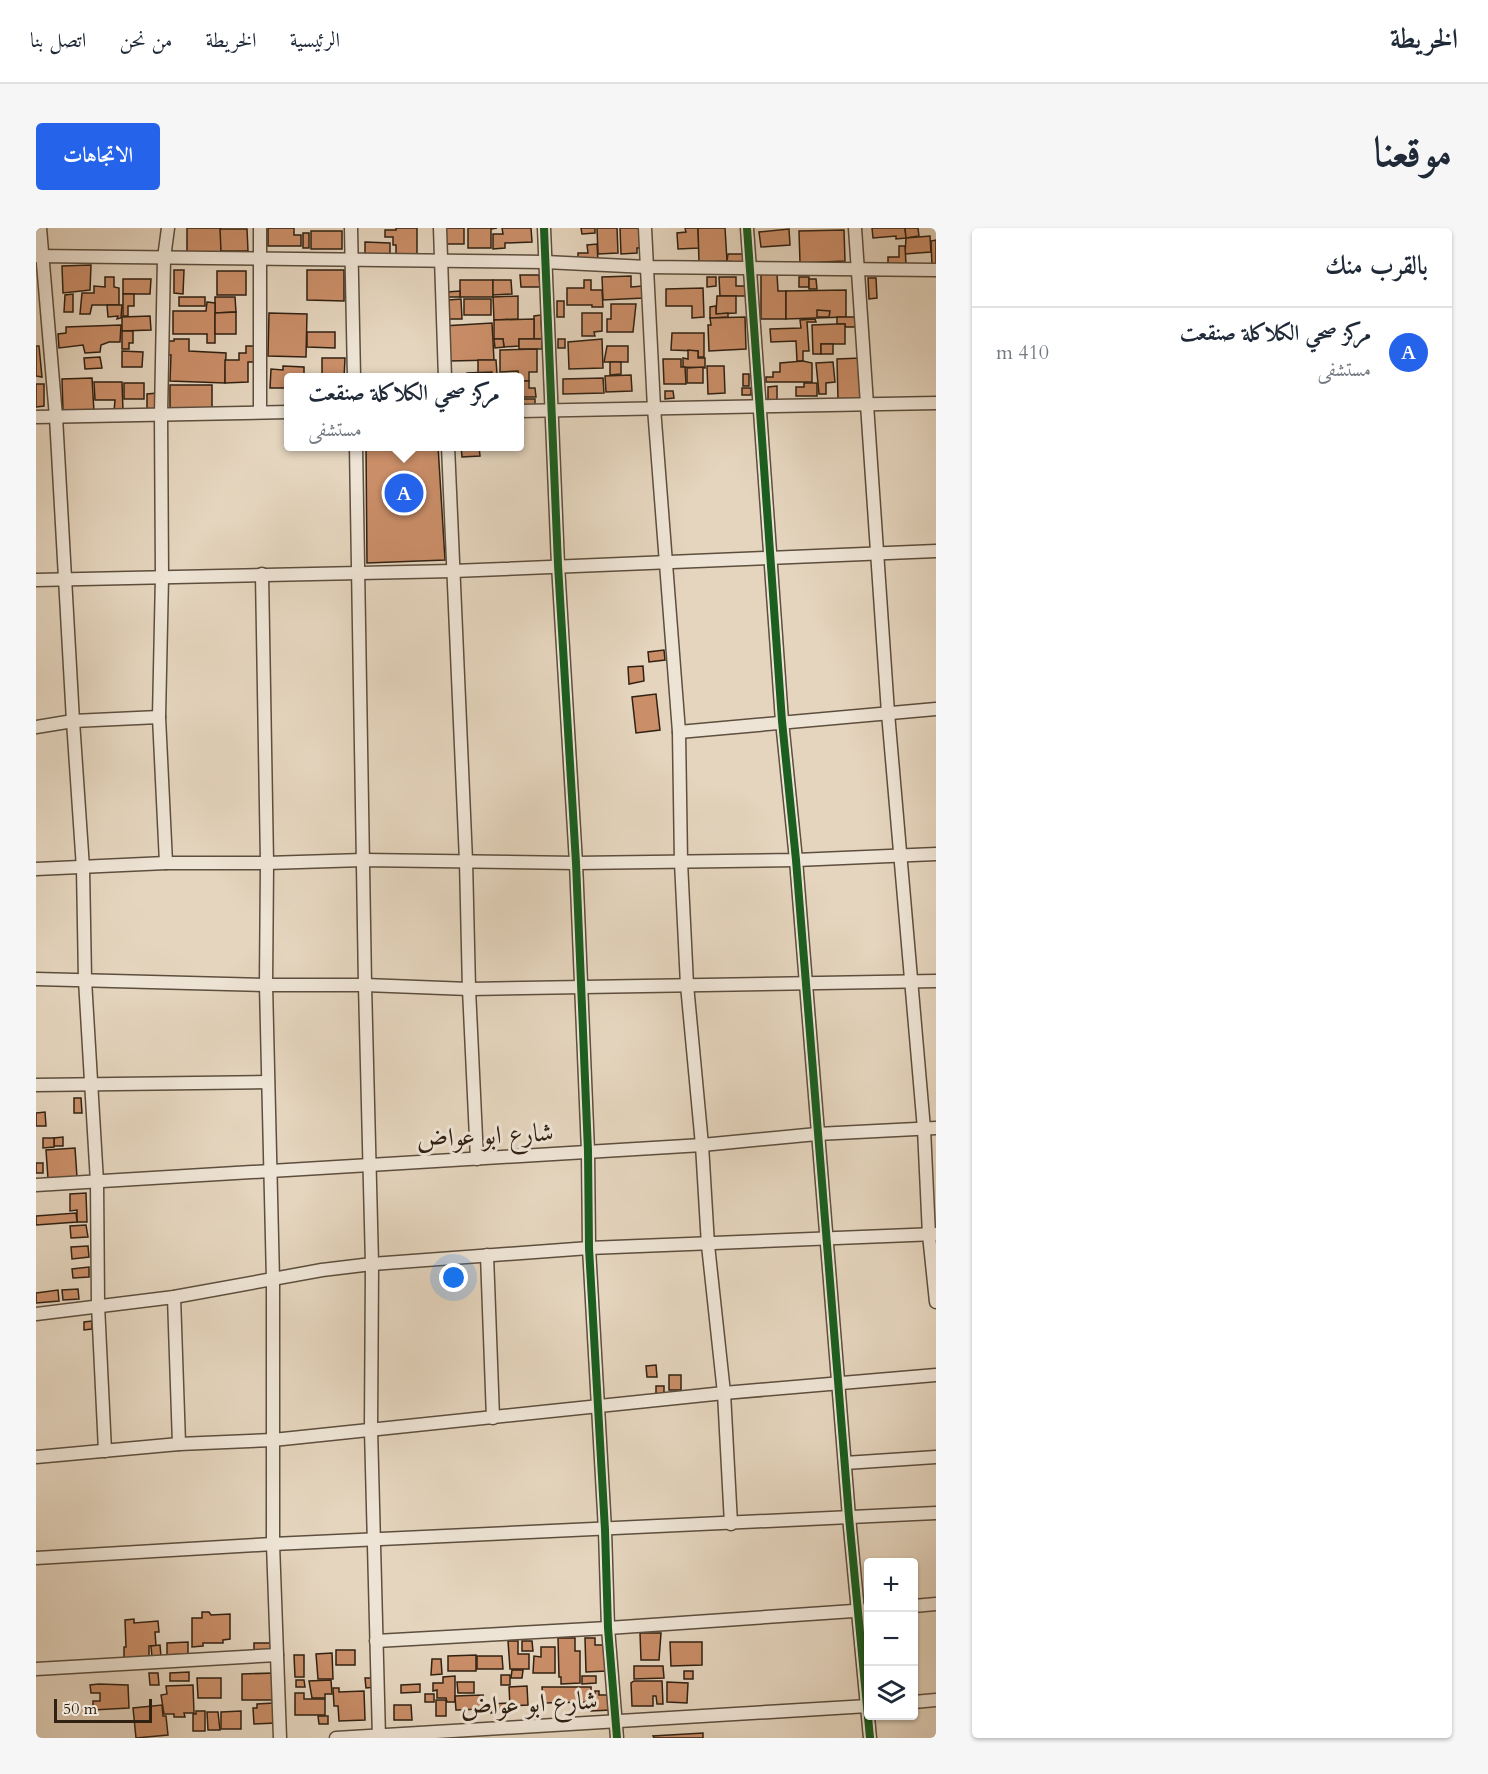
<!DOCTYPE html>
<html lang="ar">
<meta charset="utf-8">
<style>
:root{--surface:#fff;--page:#f6f6f7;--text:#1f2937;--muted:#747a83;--line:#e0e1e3;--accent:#2563eb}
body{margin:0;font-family:Cardo,Amiri,serif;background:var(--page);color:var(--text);direction:rtl}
.controls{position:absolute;right:18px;bottom:18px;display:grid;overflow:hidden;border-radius:6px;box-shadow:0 2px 4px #0004}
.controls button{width:54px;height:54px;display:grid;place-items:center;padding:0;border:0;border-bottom:2px solid var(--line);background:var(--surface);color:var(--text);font:30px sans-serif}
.scale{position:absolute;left:18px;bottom:15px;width:98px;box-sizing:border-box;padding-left:6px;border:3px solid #302112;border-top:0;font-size:16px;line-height:21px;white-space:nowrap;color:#302112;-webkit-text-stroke:4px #eee4d5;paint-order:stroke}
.you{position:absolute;left:418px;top:1050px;width:21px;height:21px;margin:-15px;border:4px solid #fff;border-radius:50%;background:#1a73e8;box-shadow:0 0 0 9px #1a73e833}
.badge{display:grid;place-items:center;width:39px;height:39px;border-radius:50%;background:var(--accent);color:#fff;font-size:20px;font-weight:700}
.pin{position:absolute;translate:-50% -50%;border:3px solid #fff;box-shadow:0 2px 6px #0006}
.popup{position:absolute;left:248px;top:145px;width:240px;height:78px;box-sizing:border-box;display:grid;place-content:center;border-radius:6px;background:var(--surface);filter:drop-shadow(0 2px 4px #0005);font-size:20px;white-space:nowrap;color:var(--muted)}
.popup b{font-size:22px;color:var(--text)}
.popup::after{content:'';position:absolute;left:50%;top:100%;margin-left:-12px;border:12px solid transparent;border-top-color:var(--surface)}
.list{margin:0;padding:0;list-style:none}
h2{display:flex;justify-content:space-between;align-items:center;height:78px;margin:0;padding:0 24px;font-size:26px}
h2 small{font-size:20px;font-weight:400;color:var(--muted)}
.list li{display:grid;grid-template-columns:39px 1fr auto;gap:18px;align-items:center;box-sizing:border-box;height:90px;padding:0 24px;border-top:2px solid var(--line)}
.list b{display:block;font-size:22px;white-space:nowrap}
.list p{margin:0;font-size:20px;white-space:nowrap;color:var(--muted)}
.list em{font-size:20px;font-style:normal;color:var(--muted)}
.icon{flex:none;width:33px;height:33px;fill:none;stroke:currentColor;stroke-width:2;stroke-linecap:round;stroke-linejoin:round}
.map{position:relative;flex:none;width:900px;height:1510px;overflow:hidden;direction:ltr;border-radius:6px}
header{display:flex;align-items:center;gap:36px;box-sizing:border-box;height:84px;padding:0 30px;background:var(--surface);border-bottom:2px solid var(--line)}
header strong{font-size:28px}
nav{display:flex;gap:33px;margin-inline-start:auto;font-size:21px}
.intro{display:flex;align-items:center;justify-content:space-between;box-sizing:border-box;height:144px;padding:0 36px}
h1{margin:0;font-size:42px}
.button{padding:15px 27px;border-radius:6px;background:var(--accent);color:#fff;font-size:21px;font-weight:700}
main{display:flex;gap:36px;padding:0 36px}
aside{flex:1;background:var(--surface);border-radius:6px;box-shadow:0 2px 4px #0004}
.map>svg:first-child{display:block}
</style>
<header>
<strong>الخريطة</strong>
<nav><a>الرئيسية</a><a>الخريطة</a><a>من نحن</a><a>اتصل بنا</a></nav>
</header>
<div class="intro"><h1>موقعنا</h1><a class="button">الاتجاهات</a></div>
<main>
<aside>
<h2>بالقرب منك<small></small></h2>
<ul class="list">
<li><span class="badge">A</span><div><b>مركز صحي الكلاكلة صنقعت</b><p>مستشفى</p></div><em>410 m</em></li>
</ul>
</aside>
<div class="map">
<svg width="900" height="1510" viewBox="0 0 900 1510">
<rect width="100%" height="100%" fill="#e5d5be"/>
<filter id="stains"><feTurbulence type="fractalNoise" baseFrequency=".00333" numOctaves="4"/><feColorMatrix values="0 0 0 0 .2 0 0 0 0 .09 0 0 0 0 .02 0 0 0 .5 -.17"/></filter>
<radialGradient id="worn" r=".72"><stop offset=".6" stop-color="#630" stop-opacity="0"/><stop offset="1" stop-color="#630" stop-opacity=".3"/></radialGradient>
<!-- building -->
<g fill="#ca8e68" stroke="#302112" stroke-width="1.5">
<rect x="151" y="0" width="34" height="24"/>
<polygon points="232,0 258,0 258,7 265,7 265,18 232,18"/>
<polygon points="360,0 381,0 381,27 360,27 360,17 357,17 357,9 349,9 349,2 360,2"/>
<rect x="408" y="0" width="20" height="16"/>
<polygon points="432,0 461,0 455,1 455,20 432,20"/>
<polygon points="466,0 495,0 496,14 469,15 469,20 457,21 457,6 467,6"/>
<polygon points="545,0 559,0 559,5 546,6"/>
<polygon points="561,0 581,0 582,25 562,26"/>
<polygon points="584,0 603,0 605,4 606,20 601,20 601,25 585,26"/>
<polygon points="649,0 662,0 663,20 642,21 641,5 650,4"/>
<polygon points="662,0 689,0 691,33 663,34"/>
<polygon points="836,0 869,0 870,10 860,11 860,8 837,10"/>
<polygon points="869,0 882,0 883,8 870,10"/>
<polygon points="184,1 211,1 212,23 185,23"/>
<polygon points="753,1 754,17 725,19 723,4"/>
<polygon points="808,2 809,33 764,35 763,3"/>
<rect x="275" y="3" width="31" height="18"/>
<rect x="267" y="5" width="6" height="15"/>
<polygon points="894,8 895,24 869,26 870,10"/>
<polygon points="900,12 900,38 896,38 895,13"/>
<polygon points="329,14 354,15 354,32 329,32"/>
<polygon points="561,16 562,33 542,34 542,25 552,25 551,17"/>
<polygon points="863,18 869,18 870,36 852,37 852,29 863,29"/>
<polygon points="692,26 707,26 707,35 691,33"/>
<polygon points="55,37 54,62 27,65 26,38"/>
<polygon points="138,42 148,42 147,66 138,65"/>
<polygon points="271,42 308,42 308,73 271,72"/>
<rect x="181" y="43" width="29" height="24"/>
<polygon points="725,46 741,46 742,63 750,63 750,91 725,91"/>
<polygon points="484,47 503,47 504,59 485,59"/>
<polygon points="595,48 595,59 607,58 608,70 567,72 566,49"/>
<polygon points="69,49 78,49 78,59 83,60 83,77 56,77 54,86 44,86 46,65 58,65 58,58 69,59"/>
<polygon points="671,49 680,49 680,58 671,59"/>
<polygon points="683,49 700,49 700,58 709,58 710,68 684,68"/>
<rect x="763" y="49" width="10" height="10"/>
<polygon points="832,50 840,50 841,70 833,71"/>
<polygon points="87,51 115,51 114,66 87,66"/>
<polygon points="773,51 780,51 781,61 773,61"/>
<rect x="424" y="52" width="33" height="17"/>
<polygon points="457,52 475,52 476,66 457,67"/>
<polygon points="548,52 555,52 555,62 566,62 567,79 556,79 556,77 531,77 531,60 548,60"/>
<polygon points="667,60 668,89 656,90 656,78 630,78 630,61"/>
<polygon points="810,62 810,89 750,91 750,63"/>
<polygon points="424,63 424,69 412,69 411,64"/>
<polygon points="37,66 37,84 28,84 29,67"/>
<polygon points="87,66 98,66 98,78 92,78 92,88 87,88"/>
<polygon points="482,68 482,91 458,92 457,69"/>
<polygon points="681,68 700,68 700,85 680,86"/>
<rect x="143" y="69" width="26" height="9"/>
<polygon points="179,69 199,69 200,84 179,85"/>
<polygon points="425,71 426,91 412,91 412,72"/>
<rect x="428" y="71" width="27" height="16"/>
<rect x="521" y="73" width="7" height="16"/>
<polygon points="171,74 179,75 179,115 171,115 171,106 137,106 137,83 170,83"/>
<polygon points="575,76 600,76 597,104 571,104 571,91 575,91"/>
<polygon points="71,77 86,77 85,90 81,91 82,88 72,89"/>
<polygon points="680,78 680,86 692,85 692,89 674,90 674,79"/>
<polygon points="781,82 794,83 793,89 781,89"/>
<polygon points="200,84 200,106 179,106 179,85"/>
<polygon points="233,85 271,86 270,129 232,128"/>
<polygon points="546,85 566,85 566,103 558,104 559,108 546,108"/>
<polygon points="505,87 506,111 498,111 498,88"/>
<polygon points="114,88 115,102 86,103 86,89"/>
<polygon points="709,89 710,121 673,123 672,97 675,97 674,90"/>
<polygon points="801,89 821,89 821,99 809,99 809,96 801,96"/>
<polygon points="498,91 498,111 483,111 483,118 468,119 467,111 458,111 458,92"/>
<polygon points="779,91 780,94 771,94 773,123 767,123 767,133 761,133 760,113 735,114 734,101 765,100 764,92"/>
<polygon points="456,95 458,132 413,133 407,98"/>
<polygon points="801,96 809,96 809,116 785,116 785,126 777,126 776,97"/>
<polygon points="85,97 84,114 73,114 65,117 64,124 49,125 47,117 23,120 22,106 30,105 30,99"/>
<polygon points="86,103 97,103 97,115 93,115 93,121 86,121"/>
<polygon points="271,104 299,104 299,120 271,119"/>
<polygon points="636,105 668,105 668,129 662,129 662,123 635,122"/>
<polygon points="138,111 153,111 153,123 190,125 189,155 134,153 135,127 131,127 132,113 138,113"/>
<polygon points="458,111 467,111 468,119 459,120"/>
<rect x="483" y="111" width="23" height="10"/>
<rect x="522" y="111" width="7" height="9"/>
<polygon points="566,111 567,140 533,141 532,114"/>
<rect x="785" y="116" width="12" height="10"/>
<polygon points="0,118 3,118 6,149 0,148"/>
<polygon points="210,118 219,118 219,134 212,134 212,154 189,155 189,132 203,132 203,125 210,125"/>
<polygon points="571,118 592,118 592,134 568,134"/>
<polygon points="501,121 501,144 493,144 493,153 484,153 482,143 464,144 464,122"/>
<polygon points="652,122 662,123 662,130 669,130 669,140 647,139 647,130 652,131"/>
<polygon points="86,123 107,124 106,139 86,139"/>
<polygon points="64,129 66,140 49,141 48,130"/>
<polygon points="286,130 309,130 308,150 286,150"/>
<polygon points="825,130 826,171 802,172 801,131"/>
<polygon points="627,131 645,131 645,139 649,139 650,156 628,156"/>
<polygon points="442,132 460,132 461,146 442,147"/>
<polygon points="767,133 776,135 776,154 730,154 730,149 737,149 737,144 744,144 744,135"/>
<polygon points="574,134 585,134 585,146 574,147"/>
<polygon points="797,134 799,154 790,155 790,166 783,166 780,135"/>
<polygon points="247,138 268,139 268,150 252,150 252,160 234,160 235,141 247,142"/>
<polygon points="671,138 688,138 689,165 672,166"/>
<polygon points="667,139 667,155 651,155 651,140"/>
<polygon points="456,144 456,150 412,150 431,148 431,145"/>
<rect x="707" y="146" width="6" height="12"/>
<polygon points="595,147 596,163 570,164 569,148"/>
<polygon points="56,150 58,184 27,184 26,151"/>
<polygon points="567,150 568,165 527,166 527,151"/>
<polygon points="487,153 493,153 493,160 499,160 500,169 487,169"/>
<polygon points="58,154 86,154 87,183 78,183 79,172 59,172"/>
<rect x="88" y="155" width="20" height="16"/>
<polygon points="768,155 781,155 781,168 760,168 760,159 768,159"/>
<polygon points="0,156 8,156 8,178 0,179"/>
<polygon points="134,157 176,157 176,182 134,183"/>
<polygon points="741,158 741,172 732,172 732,159"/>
<rect x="706" y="160" width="9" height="7"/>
<polygon points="629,163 637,163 638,170 629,171"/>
<polygon points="121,165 122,183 111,183 111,166"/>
<rect x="484" y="171" width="15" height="6"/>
<polygon points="330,218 402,218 409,332 331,335"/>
<polygon points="425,218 443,218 444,228 426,229"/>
<polygon points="628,422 629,432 613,434 612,424"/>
<polygon points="607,438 608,453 593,456 592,439"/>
<polygon points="620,466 624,502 600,505 596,469"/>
<polygon points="38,870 45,870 46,885 38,885"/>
<polygon points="9,884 10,898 0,898 0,885"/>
<polygon points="27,909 27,918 18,918 18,910"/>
<polygon points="7,910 18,910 18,919 7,920"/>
<polygon points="39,920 41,949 12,951 10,922"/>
<rect x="0" y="935" width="7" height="10"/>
<polygon points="50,965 51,994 41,994 41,982 34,983 34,966"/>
<polygon points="40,985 41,994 0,997 0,988"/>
<polygon points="50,997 52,1009 35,1010 34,998"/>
<polygon points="52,1018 53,1029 36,1031 35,1019"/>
<polygon points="53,1039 53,1049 37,1050 36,1041"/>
<polygon points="42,1061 43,1071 27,1072 26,1062"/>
<polygon points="22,1062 23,1073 0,1075 0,1065"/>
<polygon points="56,1093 56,1101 48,1102 48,1094"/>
<polygon points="620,1137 621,1149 611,1149 610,1138"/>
<rect x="633" y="1147" width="12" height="15"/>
<rect x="620" y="1158" width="8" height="9"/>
<polygon points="166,1384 173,1384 175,1387 194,1386 194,1411 187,1412 187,1415 167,1415 167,1418 156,1419 156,1390 166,1390"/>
<polygon points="98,1391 98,1395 122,1393 123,1404 119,1404 120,1418 113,1418 113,1430 88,1430 88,1419 90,1419 89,1392"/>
<polygon points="604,1405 625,1405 623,1432 605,1432"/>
<polygon points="522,1410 539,1410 539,1423 544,1423 544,1455 525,1456 525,1449 523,1449"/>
<polygon points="549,1410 559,1410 559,1417 573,1417 571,1443 550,1444"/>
<polygon points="472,1413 482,1413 482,1426 493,1426 493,1441 474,1441"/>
<polygon points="486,1413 496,1413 497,1423 486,1423"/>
<polygon points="152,1414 152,1426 131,1427 131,1415"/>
<polygon points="634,1414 666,1414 666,1437 635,1438"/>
<polygon points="218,1415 239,1415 240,1424 218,1424"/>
<polygon points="124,1417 125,1429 116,1429 115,1418"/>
<polygon points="505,1419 519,1419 519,1445 497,1445 498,1428 505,1429"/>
<rect x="300" y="1422" width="19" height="15"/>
<polygon points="296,1425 297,1451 282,1451 280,1426"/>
<polygon points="258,1427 268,1427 268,1449 259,1449"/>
<polygon points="440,1427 440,1443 412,1443 412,1428"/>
<polygon points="441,1428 466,1428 467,1441 441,1441"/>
<polygon points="396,1431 405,1431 406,1446 395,1447"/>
<polygon points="598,1438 627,1438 628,1450 598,1451"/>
<polygon points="476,1442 487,1442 486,1450 475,1450"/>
<rect x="648" y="1443" width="9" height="8"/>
<polygon points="153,1444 153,1453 134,1453 134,1445"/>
<polygon points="113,1445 122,1445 123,1457 114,1457"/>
<polygon points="238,1445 238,1472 206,1472 206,1446"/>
<rect x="465" y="1447" width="9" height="10"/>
<polygon points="419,1448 419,1474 411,1474 410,1470 401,1470 401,1462 397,1463 397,1455 407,1455 407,1449"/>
<polygon points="546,1448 560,1448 560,1455 546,1456"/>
<polygon points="161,1450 185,1450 185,1470 162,1470"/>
<polygon points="329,1450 339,1450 340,1459 330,1460"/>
<polygon points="260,1452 268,1452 269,1459 260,1459"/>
<polygon points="295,1452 296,1466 289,1466 289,1470 276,1470 273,1453"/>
<polygon points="598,1453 626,1453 627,1476 621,1476 620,1468 617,1468 617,1478 596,1478 595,1455"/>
<polygon points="421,1454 438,1454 438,1465 422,1465"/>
<polygon points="631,1454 652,1455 651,1475 631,1474"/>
<polygon points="63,1456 92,1457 93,1480 57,1482 57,1473 64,1473 64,1465 55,1465 54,1457"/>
<polygon points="384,1456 384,1464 365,1465 365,1457"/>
<polygon points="157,1457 158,1485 148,1485 149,1489 138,1489 138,1486 128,1486 125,1467 131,1466 130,1458"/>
<polygon points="491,1458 492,1477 474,1478 473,1459"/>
<polygon points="506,1459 555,1459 555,1474 507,1475"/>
<polygon points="297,1460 303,1460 303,1464 328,1463 329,1492 303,1493 302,1478 298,1478"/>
<polygon points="559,1463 563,1463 563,1467 575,1467 575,1482 555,1483 555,1475 559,1475"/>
<polygon points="259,1465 268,1465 268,1471 289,1471 289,1487 259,1487"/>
<rect x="389" y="1466" width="9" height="8"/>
<polygon points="447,1467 447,1481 420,1482 419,1468"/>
<rect x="400" y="1472" width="10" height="16"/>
<polygon points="238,1475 240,1495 218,1496 217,1480 221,1480 221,1476"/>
<polygon points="472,1475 472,1484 455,1485 455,1476"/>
<polygon points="126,1477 127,1488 130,1488 132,1507 100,1510 97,1480"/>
<polygon points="358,1477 375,1477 376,1492 358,1492"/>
<polygon points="160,1483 169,1483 169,1503 157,1503 157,1486 160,1486"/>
<polygon points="205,1483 205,1501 185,1501 185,1484"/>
<polygon points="171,1484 182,1484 184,1502 172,1502"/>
<polygon points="282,1488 292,1488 292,1496 283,1496"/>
<polygon points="667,1505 667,1510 618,1510 617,1508"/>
</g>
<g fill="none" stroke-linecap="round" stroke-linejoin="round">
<defs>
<g id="minor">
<polyline points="4,0 20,189 37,493 47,640 49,752 61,954 62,1077 69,1223"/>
<polyline points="224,0 224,184"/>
<polyline points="315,0 318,150"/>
<polyline points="404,0 409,150"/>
<polyline points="508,0 522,337 540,635 552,923 553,1020 569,1302 572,1400 581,1510"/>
<polyline points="609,0 618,180 643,504 645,634 651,757 666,917 672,1017 688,1165 695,1296"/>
<polyline points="711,0 746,493 760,632 813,1289 834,1510"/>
<polyline points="819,0 852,485 888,901 893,1007 900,1074"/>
<polyline points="0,28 509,34 611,39 900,42"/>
<polyline points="484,183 900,175"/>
<polyline points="0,189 252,184"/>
<polyline points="320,218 329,757 336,1036 335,1201 343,1510"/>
<polyline points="412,218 430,633 433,761 441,931"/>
<polyline points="226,346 231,635 230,757 237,1052 237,1316 244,1510"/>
<polyline points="0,352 417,343 900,323"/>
<polyline points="0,499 37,493 123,489"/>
<polyline points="643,504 900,481"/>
<polyline points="130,635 123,489 126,348 125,186 128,30 132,0"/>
<polyline points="0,641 130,635 231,635 327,632 540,635 760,632 900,626"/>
<polyline points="0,751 230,757 329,757 433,761 900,753"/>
<polyline points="0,857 232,854"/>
<polyline points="0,957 666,917 781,906 900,900"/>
<polyline points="451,1027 457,1190"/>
<polyline points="138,1069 143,1216"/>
<polyline points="0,1086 138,1069 286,1042 336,1036 553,1020 900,1006"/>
<polyline points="0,1229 143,1216 237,1212 688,1165 900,1147"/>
<polyline points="809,1235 900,1229"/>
<polyline points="0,1330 237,1316 900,1285"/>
<polyline points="878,1378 900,1376"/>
<polyline points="340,1413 572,1400 832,1382"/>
<polyline points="0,1441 241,1427"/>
<polyline points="878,1474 900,1472"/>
<polyline points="300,1510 832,1478"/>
</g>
</defs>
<!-- minor casing -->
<use href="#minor" stroke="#5d4e3d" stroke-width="15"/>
<!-- minor -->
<use href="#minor" stroke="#eee4d5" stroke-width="12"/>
<defs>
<g id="cycleway">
<polyline points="508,0 522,337 540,635 552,923 553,1020 569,1302 572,1400 581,1510"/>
<polyline points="711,0 746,493 760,632 813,1289 834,1510"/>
</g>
</defs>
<!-- cycleway casing -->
<use href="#cycleway" stroke="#eee4d5" stroke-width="11"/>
<!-- cycleway -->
<use href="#cycleway" stroke="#1b5e20" stroke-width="8"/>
</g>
<g text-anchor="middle" stroke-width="6" stroke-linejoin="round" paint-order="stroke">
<!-- street labels -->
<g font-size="26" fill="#302112" stroke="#eee4d5">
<text transform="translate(449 907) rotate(-3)" y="9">شارع ابو عواض</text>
<text transform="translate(493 1475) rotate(-3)" y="9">شارع ابو عواض</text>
</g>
</g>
<rect width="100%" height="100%" filter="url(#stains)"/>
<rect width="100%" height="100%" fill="url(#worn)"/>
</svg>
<div class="controls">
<button>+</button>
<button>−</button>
<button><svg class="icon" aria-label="layers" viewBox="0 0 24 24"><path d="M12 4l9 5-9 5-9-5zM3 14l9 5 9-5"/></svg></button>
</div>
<div class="scale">50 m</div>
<div class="you"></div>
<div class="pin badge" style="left:368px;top:265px">A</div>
<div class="popup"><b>مركز صحي الكلاكلة صنقعت</b>مستشفى</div>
</div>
</main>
